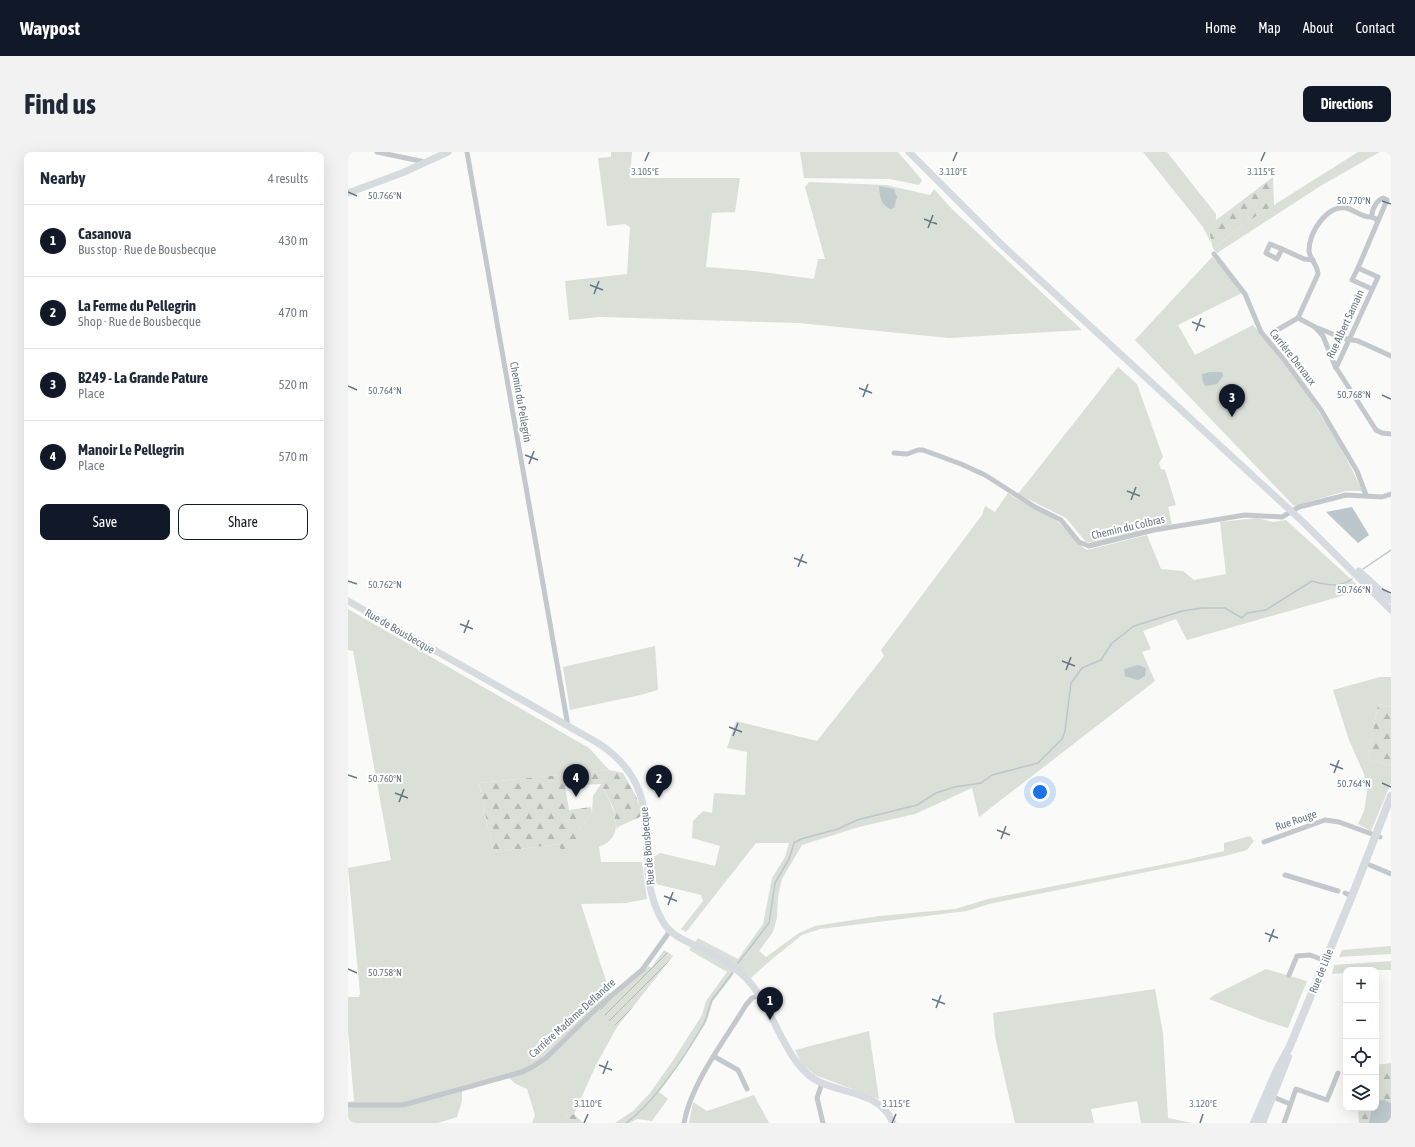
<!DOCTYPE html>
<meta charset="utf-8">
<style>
:root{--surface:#fff;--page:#f2f2f3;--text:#1f2937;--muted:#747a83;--line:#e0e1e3;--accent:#111827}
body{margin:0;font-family:"Asap Condensed",sans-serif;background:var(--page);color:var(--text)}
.controls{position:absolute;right:12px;bottom:12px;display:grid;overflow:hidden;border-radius:8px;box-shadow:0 4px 16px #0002}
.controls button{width:36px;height:36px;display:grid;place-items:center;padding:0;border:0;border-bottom:1px solid var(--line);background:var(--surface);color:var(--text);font:20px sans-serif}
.you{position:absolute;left:692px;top:640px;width:14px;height:14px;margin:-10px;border:3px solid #fff;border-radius:50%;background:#1a73e8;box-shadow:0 0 0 6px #1a73e833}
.badge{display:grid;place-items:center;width:26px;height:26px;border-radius:50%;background:var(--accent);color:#fff;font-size:13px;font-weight:700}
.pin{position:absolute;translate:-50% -33px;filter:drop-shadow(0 1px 2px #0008)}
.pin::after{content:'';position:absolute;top:21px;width:14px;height:12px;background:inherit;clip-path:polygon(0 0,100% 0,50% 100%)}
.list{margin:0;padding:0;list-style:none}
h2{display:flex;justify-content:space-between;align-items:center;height:52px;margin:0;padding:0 16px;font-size:17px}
h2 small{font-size:13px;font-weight:400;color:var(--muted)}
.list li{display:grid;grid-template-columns:26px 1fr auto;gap:12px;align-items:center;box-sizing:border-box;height:72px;padding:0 16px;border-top:1px solid var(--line)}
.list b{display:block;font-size:15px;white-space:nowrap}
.list p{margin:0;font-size:13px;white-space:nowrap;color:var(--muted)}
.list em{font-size:13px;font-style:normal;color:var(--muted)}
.actions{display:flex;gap:8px;padding:12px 16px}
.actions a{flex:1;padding:9px 0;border:1px solid var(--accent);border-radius:8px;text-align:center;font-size:14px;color:var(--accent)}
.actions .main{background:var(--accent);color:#fff}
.icon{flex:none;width:22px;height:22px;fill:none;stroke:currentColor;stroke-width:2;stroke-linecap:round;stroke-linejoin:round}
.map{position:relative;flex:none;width:1043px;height:971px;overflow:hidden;border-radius:8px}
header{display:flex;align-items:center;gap:24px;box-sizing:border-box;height:56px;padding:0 20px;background:var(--accent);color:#fff}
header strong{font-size:19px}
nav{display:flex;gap:22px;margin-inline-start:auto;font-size:14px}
.intro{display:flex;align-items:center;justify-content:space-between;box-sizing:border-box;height:96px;padding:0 24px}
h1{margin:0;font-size:28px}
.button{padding:10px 18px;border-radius:8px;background:var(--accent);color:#fff;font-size:14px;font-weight:700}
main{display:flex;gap:24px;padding:0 24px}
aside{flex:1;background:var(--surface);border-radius:8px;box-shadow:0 4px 16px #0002}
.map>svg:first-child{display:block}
</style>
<header>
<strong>Waypost</strong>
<nav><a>Home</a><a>Map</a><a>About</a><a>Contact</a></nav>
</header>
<div class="intro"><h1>Find us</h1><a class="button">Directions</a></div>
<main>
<aside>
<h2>Nearby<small>4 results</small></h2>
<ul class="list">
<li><span class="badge">1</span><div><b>Casanova</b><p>Bus stop · Rue de Bousbecque</p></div><em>430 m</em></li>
<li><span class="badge">2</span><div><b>La Ferme du Pellegrin</b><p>Shop · Rue de Bousbecque</p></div><em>470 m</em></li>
<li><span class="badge">3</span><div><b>B249 - La Grande Pature</b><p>Place</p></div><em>520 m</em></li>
<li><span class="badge">4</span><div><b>Manoir Le Pellegrin</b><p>Place</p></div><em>570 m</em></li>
</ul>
<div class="actions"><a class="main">Save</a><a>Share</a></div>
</aside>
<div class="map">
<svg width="1043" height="971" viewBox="0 0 1043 971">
<defs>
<pattern id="forest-firs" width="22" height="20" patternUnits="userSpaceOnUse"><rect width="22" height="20" fill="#dadfd7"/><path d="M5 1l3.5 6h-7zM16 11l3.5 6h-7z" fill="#b4b9b4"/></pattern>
<pattern id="garden-furrows" width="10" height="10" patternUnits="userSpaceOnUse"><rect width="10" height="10" fill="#dadfd7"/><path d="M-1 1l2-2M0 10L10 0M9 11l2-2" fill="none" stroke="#b4b9b4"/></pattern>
</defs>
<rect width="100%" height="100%" fill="#fafaf8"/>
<!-- grass -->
<g fill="#dadfd7">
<polygon points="263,0 284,0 282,26 392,26 387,60 364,61 358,115 407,119 466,127 470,107 477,107 457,35 461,30 538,33 582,43 586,37 604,57 734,178 601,186 451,171 252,165 221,168 217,129 279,122 282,75 277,72 259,74 250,6 263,5"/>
<polygon points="452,0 550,0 574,28 571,33 542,27 456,26"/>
<path d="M795,0H819L868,62V68C860,74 861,81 863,91L855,75Z"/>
<polygon points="1010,0 1032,0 974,33 869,101 865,97 894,73"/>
<path d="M864,105L875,115L894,141L830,173L847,203L905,173C947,224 988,278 1014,339H998L946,354L787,188Z"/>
<polygon points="770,215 789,232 815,305 811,311 813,317 817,318 828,353 820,355 824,372 746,391 738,390 718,366 670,342"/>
<path d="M660,341C675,352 692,358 707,368C720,376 726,390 739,398L799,383L813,417L835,419L846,428L878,422L872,370L909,366L925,370L938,368L1015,438L839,488L828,467L795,479L803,497L794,500L807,529L631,665L624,636L567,662L511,675L454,693L434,727L430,745L429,766L425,780L411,799L418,805L451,781L467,774L531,764L607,757L640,747L838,708L876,699V691L902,684L906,689L899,698L877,704L641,752L619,759L472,777L454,783L423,808L403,826L391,815L365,849L358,871L311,940L320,947L304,969L289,967L282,971H267L285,959L302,941L324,910L354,863L358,849L379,820L341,798L350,786L390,807L415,772L424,726L437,705L441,691H408L338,780L333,777L355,749L353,743L308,732L305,730L306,705L312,701L367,714L372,694L344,686L345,669L355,659L364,661L366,641L397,643L399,600L379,596L388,569L469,589L536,504L533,498L634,363L637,354L647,360Z"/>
<path d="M0,457L241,596L261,618L131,631L144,695L147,700L211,692L231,677L244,661L245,644L253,632C263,652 282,683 251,695L253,710H294L299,747L278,751L233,752L262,841L265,844L262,870L269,875L248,913L226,962L217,965L214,971H184L187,963L179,937L168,932L161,926L114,939V949L109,965L90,971H0V950L6,949L0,878V845H11L12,841L0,716L43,708L5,499L0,498Z"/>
<polygon points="307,494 310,538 292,543 222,558 215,515"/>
<polygon points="1032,525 1043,525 1043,555 1030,552 1020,607 1043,614 1043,631 1023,679 1010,672 1016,659 1019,641 1016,622 1001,588 985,538"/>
<polygon points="1043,794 1043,802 991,805 994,798"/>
<polygon points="1043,809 1043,818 998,818 998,821 984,822 986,813"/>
<polygon points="918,817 959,829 940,876 920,870 861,847 866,843"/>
<polygon points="807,837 815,881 820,966 844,971 793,971 789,949 743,957 746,971 667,971 647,884 645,861"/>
<polygon points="521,879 531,947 467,923 454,912 447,898"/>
<polygon points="406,943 421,971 341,971 345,950 359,959"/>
</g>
<!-- forest -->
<g fill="url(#forest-firs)">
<polygon points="925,25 926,53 894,73 865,97 861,79 863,72"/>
<polygon points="1030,552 1043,555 1043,614 1020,607"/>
<polygon points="261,618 275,621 288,644 294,661 292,665 270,675 269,678 265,655 253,632 217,634 221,658 243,655 244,661 231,677 233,696 213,698 211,692 147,700 144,695 131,631"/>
<polygon points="1043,911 1043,971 1011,971 1010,956 1028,956 1028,913"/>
<polygon points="226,962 235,971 214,971 217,965"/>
</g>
<!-- garden -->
<polygon fill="url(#garden-furrows)" points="316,798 325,804 269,875 262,870 252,857 301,814 303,816"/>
<!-- water -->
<g fill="#bbc7cb">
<path d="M531,34L546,37L549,45L546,56L542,57C532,52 532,44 531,34Z"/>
<polygon points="862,220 874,220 875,224 869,232 857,234 854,227 854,222"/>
<polygon points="1004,355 1021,383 1010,391 978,360"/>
<polygon points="790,513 798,516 797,524 790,528 777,524 776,517"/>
<polygon points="1036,948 1043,951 1043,971 1021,971 1024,956 1028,956 1028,949"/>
</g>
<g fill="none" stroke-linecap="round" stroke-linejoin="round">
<!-- stream -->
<g stroke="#bbc7cb" stroke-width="1.5">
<polyline points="1015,417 1043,398"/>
<path d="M390,811L421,771L427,731L441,707L446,691L453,687L490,677L509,668L569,653L588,641L607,635L633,631L644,623L690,611L714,587L717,579L723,531L734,516L753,508L764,491L786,474L834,459L854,456H877L894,466L899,461L918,458L964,429C978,433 991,436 1004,427"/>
<path d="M278,971C306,951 339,902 356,871C360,864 360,855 364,848C370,839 378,831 384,821"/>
</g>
<!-- street -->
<g stroke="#c3c8cc" stroke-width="5">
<polyline points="29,0 77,10"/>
<polyline points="119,0 220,574"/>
<path d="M1024,65C1015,66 1007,58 998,56C978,53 961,81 961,99C962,107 970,114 970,122L950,166L967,175L975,184L987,214L1028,278L1034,281L1043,282"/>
<polygon points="922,92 934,97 929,107 918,101"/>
<polyline points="934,97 956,107 965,108"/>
<polyline points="866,102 897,142 913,180 937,209 973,258 1009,319 1018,343"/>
<path d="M1010,116L1039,48L1035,46C1029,48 1023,58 1024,65L1030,68"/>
<polyline points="970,176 994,186 1010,189 1043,204"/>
<polyline points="924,181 950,166"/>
<path d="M988,216C1002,185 1016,155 1030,125L1010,116L1004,128L1024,137"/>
<polyline points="546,301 559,302 570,298 575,298 613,312 637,323 687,355 713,368 731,390 741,394 806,378 897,363 934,365 951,355 998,343 1034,345 1043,342"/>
<polyline points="916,690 977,668 991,670 1032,685"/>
<polyline points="1017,711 1043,722"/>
<polyline points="937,723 990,739"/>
<polyline points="997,741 1004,744"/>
<polyline points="941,823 949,804 962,803 978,809"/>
<polyline points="367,905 390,918 399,937"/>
<polyline points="474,931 469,946 475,971"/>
<polyline points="923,944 942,952"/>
<polyline points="0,953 55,953 174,920 186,914 198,906 250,855 294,818 322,779"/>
<path d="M336,971C343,931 377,888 398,853L404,846L412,843"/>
<polyline points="936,971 948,937 979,948 990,921"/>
</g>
<!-- secondary -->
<g stroke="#d6dbdf" stroke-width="7">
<polyline points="561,0 654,93 955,370 1043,458"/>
<polyline points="0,41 54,21 100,0"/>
<polyline points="1011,419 1043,448"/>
<path d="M0,449L250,591C328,642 278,707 315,770C325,787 347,792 363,801C376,807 387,815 397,825C425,853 435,907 466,927C492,943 532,938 545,971"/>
</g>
<!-- primary -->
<g stroke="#d6dbdf" stroke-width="8">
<polyline points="906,971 928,920 942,894 1004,744 1043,644"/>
<polyline points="914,971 940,905"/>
</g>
</g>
<!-- ticks -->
<path fill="none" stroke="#657683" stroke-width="1.5" d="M297,9L301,0M605,9L609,0M913,9L917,0M0,40L9,44M1034,49L1043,52M576,67L589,72M580,76L585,63M242,133L255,138M246,142L251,129M844,170L857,175M848,179L853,166M0,234L9,238M511,236L524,241M1034,243L1043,247M515,245L520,232M177,303L190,308M181,312L186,299M779,339L792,344M783,348L788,335M446,406L459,411M450,415L455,402M0,429L9,432M1034,437L1043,441M112,472L125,477M116,481L121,468M714,509L727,514M718,518L723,505M381,575L394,580M385,584L390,571M982,612L995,617M986,621L991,608M0,623L9,626M1034,631L1043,635M47,641L60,646M51,650L56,637M649,678L662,683M653,687L658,674M316,744L329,749M320,753L325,740M917,781L930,786M921,790L926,777M0,817L9,821M584,847L597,852M588,856L593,843M251,913L264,918M255,922L260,909M236,971L240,962M544,971L548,962M852,971L855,962"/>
<g text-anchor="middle" stroke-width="4" stroke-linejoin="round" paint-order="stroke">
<!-- street labels -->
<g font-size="11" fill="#657683" stroke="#fff">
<text transform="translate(997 172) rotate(-65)" y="4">Rue Albert Samain</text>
<text transform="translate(945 205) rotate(52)" y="4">Carrière Dervaux</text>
<text transform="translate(173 250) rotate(80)" y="4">Chemin du Pellegrin</text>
<text transform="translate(780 375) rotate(-13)" y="4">Chemin du Colbras</text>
<text transform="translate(52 479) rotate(30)" y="4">Rue de Bousbecque</text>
<text transform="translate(948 668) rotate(-19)" y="4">Rue Rouge</text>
<text transform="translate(299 694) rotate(-95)" y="4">Rue de Bousbecque</text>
<text transform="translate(973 819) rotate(-68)" y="4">Rue de Lille</text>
<text transform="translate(224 866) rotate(-42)" y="4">Carrière Madame Deflandre</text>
</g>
</g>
<g font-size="10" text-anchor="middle" fill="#657683" stroke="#fff" stroke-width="4" stroke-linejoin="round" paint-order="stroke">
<text x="297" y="23">3.105°E</text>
<text x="605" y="23">3.110°E</text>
<text x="913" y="23">3.115°E</text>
<text x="37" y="47">50.766°N</text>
<text x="1006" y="52">50.770°N</text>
<text x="37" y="242">50.764°N</text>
<text x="1006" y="246">50.768°N</text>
<text x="37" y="436">50.762°N</text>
<text x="1006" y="441">50.766°N</text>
<text x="37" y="630">50.760°N</text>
<text x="1006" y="635">50.764°N</text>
<text x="37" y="824">50.758°N</text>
<text x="240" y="955">3.110°E</text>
<text x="548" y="955">3.115°E</text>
<text x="855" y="955">3.120°E</text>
</g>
</svg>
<div class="controls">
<button>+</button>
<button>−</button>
<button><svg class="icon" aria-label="locate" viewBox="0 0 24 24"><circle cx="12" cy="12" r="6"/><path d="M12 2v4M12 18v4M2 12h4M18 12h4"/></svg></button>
<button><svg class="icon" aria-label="layers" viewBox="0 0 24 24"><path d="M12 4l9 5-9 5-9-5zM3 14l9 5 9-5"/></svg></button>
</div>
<div class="you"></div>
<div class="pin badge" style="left:422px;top:868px">1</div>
<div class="pin badge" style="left:311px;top:646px">2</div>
<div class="pin badge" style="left:884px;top:265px">3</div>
<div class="pin badge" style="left:228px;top:645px">4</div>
</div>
</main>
